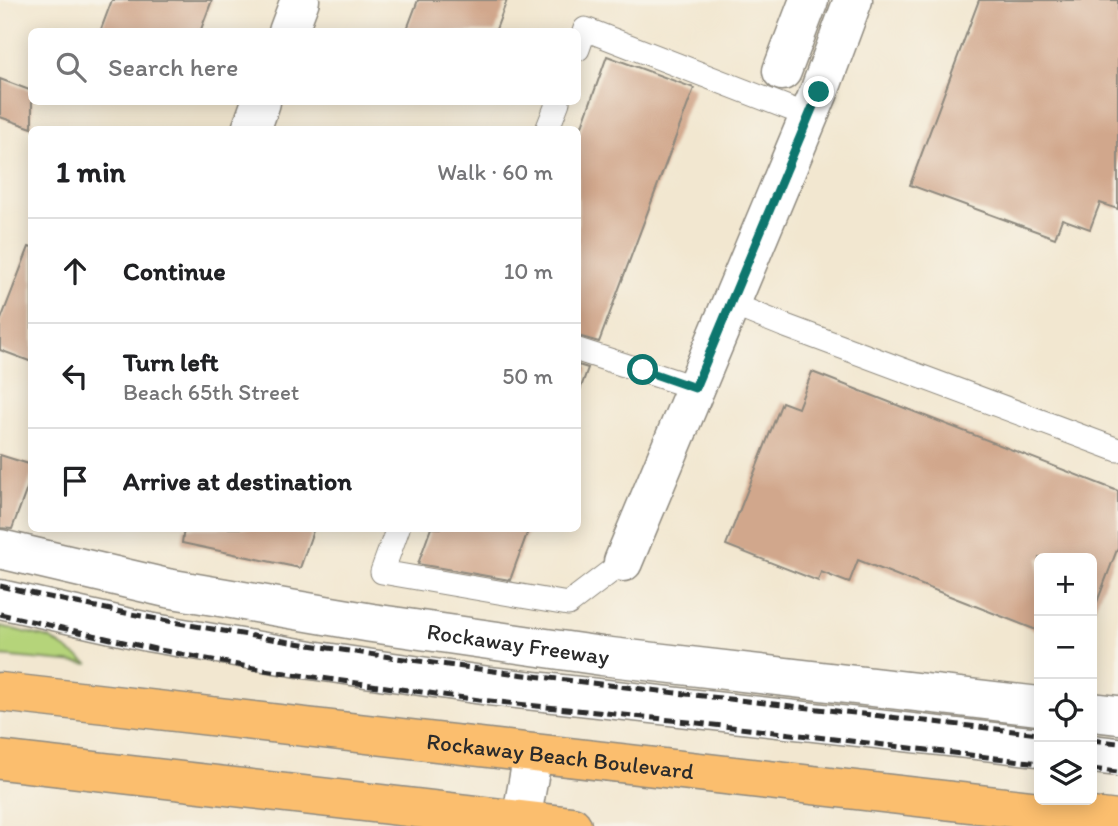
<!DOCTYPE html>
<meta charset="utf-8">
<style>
:root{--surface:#fff;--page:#f6f6f6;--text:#202124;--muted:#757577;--line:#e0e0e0}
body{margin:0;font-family:Itim,sans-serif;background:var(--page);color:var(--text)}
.controls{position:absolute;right:21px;bottom:21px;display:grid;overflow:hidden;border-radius:10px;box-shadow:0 4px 18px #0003}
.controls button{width:63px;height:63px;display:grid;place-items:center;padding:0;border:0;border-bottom:2px solid var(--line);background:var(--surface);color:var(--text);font:35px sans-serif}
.stop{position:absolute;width:21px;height:21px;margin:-16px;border:5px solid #0f766e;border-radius:50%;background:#fff}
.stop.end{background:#0f766e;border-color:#fff;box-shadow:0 2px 7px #0008}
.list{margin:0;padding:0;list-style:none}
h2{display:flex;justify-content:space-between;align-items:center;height:91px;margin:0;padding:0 28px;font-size:30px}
h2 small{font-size:23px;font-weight:400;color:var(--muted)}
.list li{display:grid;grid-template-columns:46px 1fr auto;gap:21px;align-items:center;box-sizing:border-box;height:105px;padding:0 28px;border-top:2px solid var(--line)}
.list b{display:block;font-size:26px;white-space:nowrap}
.list p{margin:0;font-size:23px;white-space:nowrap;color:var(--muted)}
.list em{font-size:23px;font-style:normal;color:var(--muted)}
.icon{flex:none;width:38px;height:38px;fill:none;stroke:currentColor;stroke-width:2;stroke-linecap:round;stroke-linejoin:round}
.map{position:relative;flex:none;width:1118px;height:826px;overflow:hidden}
.search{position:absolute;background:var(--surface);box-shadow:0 4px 18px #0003;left:28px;top:28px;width:553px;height:77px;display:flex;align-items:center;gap:18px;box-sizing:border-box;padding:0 24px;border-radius:10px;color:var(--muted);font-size:26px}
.panel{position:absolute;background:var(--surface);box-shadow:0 4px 18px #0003;left:28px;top:126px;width:553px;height:406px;border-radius:10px}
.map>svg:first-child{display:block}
</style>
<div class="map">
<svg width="1118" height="826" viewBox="0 0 1118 826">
<rect width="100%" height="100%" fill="#f7f3e8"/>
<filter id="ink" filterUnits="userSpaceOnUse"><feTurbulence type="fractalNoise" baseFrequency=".0143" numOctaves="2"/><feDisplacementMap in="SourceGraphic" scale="14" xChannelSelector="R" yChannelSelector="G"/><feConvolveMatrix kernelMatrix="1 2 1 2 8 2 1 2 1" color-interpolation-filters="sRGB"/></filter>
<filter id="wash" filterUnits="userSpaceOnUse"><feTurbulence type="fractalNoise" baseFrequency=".00686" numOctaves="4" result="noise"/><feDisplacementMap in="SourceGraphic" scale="28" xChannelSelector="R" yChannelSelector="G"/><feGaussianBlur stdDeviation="1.57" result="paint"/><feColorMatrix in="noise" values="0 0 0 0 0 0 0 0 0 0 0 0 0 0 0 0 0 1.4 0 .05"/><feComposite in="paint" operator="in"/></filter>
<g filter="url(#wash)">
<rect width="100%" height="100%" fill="#f2e7d0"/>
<!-- green -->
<polygon fill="#b5d47a" stroke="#708052" stroke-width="2" points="0,626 49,638 89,664 0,656"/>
<g id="blocks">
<!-- building -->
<g fill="#d1a78c">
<polygon points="112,0 212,0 200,32 100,32"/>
<polygon points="418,0 507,0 495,32 406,32"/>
<polygon points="979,0 1118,0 1118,209 1100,203 1090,229 1062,219 1055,238 910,185"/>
<polygon points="607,56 694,88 599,342 578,336 578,137"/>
<polygon points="0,79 32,91 32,128 0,117"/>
<polygon points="29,247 32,248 32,362 0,350 0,322"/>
<polygon points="578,365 588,368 580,390 578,389"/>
<polygon points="812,372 1118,491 1118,547 1092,615 1092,558 1039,558 1039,631 858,560 849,583 821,572 818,581 726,545 782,402 798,408"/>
<polygon points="0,455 32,465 32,475 12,529 0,528"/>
<polygon points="184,528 314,528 300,568 182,543"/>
<polygon points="431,528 529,528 510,580 418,564"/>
</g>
</g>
</g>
<g filter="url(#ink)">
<use href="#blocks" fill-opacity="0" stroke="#8e897e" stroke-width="2"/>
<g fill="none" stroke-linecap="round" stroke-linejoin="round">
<defs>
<g id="lane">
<polyline points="578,49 585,29 809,116"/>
<polyline points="547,130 558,102"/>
<polyline points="731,304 783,325 1118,450"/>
<polyline points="578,350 696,388"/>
<polyline points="398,528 382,572 568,604 623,562"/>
</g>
<g id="street">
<polyline points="288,32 300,0"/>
<polyline points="782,71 809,0"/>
<polyline points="251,130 261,102"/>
<path id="s1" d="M0,549L167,588L372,623L602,656L1039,706"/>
<polyline points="623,562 819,92 853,0"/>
<polyline points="0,599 148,632 311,660 489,686 1039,747"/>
<polyline points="1092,712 1118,715"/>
<polyline points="1092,754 1118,757"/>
<polyline points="520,826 533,754"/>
</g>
<g id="primary">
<path id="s2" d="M0,692L1118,820"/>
<polyline points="0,760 572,826"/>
</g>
</defs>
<!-- lane casing -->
<use href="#lane" stroke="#8e897e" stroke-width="25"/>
<!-- street casing -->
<use href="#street" stroke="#8e897e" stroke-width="41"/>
<!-- primary casing -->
<use href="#primary" stroke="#8e897e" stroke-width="41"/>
<!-- lane -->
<use href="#lane" stroke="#fff" stroke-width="23"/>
<!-- street -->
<use href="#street" stroke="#fff" stroke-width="38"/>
<!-- primary -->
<use href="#primary" stroke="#fbbe6e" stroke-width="38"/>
<!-- rail -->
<g stroke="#2b2b2b" stroke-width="5" stroke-dasharray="10 5" stroke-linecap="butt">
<path d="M0,586C223,638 450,667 677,693C798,707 919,720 1039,734"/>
<polyline points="0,614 155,649 264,670 479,700 654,718 1039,763"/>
<polyline points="1092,740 1118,743"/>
<polyline points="1092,769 1118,772"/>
</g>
</g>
</g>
<g fill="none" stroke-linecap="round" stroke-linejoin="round" filter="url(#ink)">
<!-- route -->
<polyline stroke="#0f766e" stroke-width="9" points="643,370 695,388 819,92"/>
</g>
<g text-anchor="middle" stroke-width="7" stroke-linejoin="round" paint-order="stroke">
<!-- street labels -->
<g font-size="23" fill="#2b2b2b" stroke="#f7f3e8">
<text dy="8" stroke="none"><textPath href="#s1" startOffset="527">Rockaway Freeway</textPath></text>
<text dy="8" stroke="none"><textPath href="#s2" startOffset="564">Rockaway Beach Boulevard</textPath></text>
</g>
</g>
</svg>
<div class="controls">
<button>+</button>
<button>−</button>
<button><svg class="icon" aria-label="locate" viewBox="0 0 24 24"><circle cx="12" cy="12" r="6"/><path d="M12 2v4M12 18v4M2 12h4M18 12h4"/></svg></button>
<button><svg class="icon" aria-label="layers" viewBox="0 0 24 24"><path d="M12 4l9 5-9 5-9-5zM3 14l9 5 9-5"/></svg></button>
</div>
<div class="stop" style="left:643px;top:370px"></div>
<div class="stop end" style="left:819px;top:92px"></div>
<div class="search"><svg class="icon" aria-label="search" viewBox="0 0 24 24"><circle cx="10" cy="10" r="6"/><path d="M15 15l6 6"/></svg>Search here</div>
<section class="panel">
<h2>1 min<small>Walk · 60 m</small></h2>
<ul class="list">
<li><svg class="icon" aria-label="ahead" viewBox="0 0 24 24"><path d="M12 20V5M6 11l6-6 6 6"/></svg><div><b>Continue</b></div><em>10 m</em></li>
<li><svg class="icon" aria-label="left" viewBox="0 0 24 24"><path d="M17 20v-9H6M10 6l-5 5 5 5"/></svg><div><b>Turn left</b><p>Beach 65th Street</p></div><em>50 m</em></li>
<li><svg class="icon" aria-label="arrive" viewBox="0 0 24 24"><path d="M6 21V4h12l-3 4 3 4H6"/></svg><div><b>Arrive at destination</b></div></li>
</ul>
</section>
</div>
